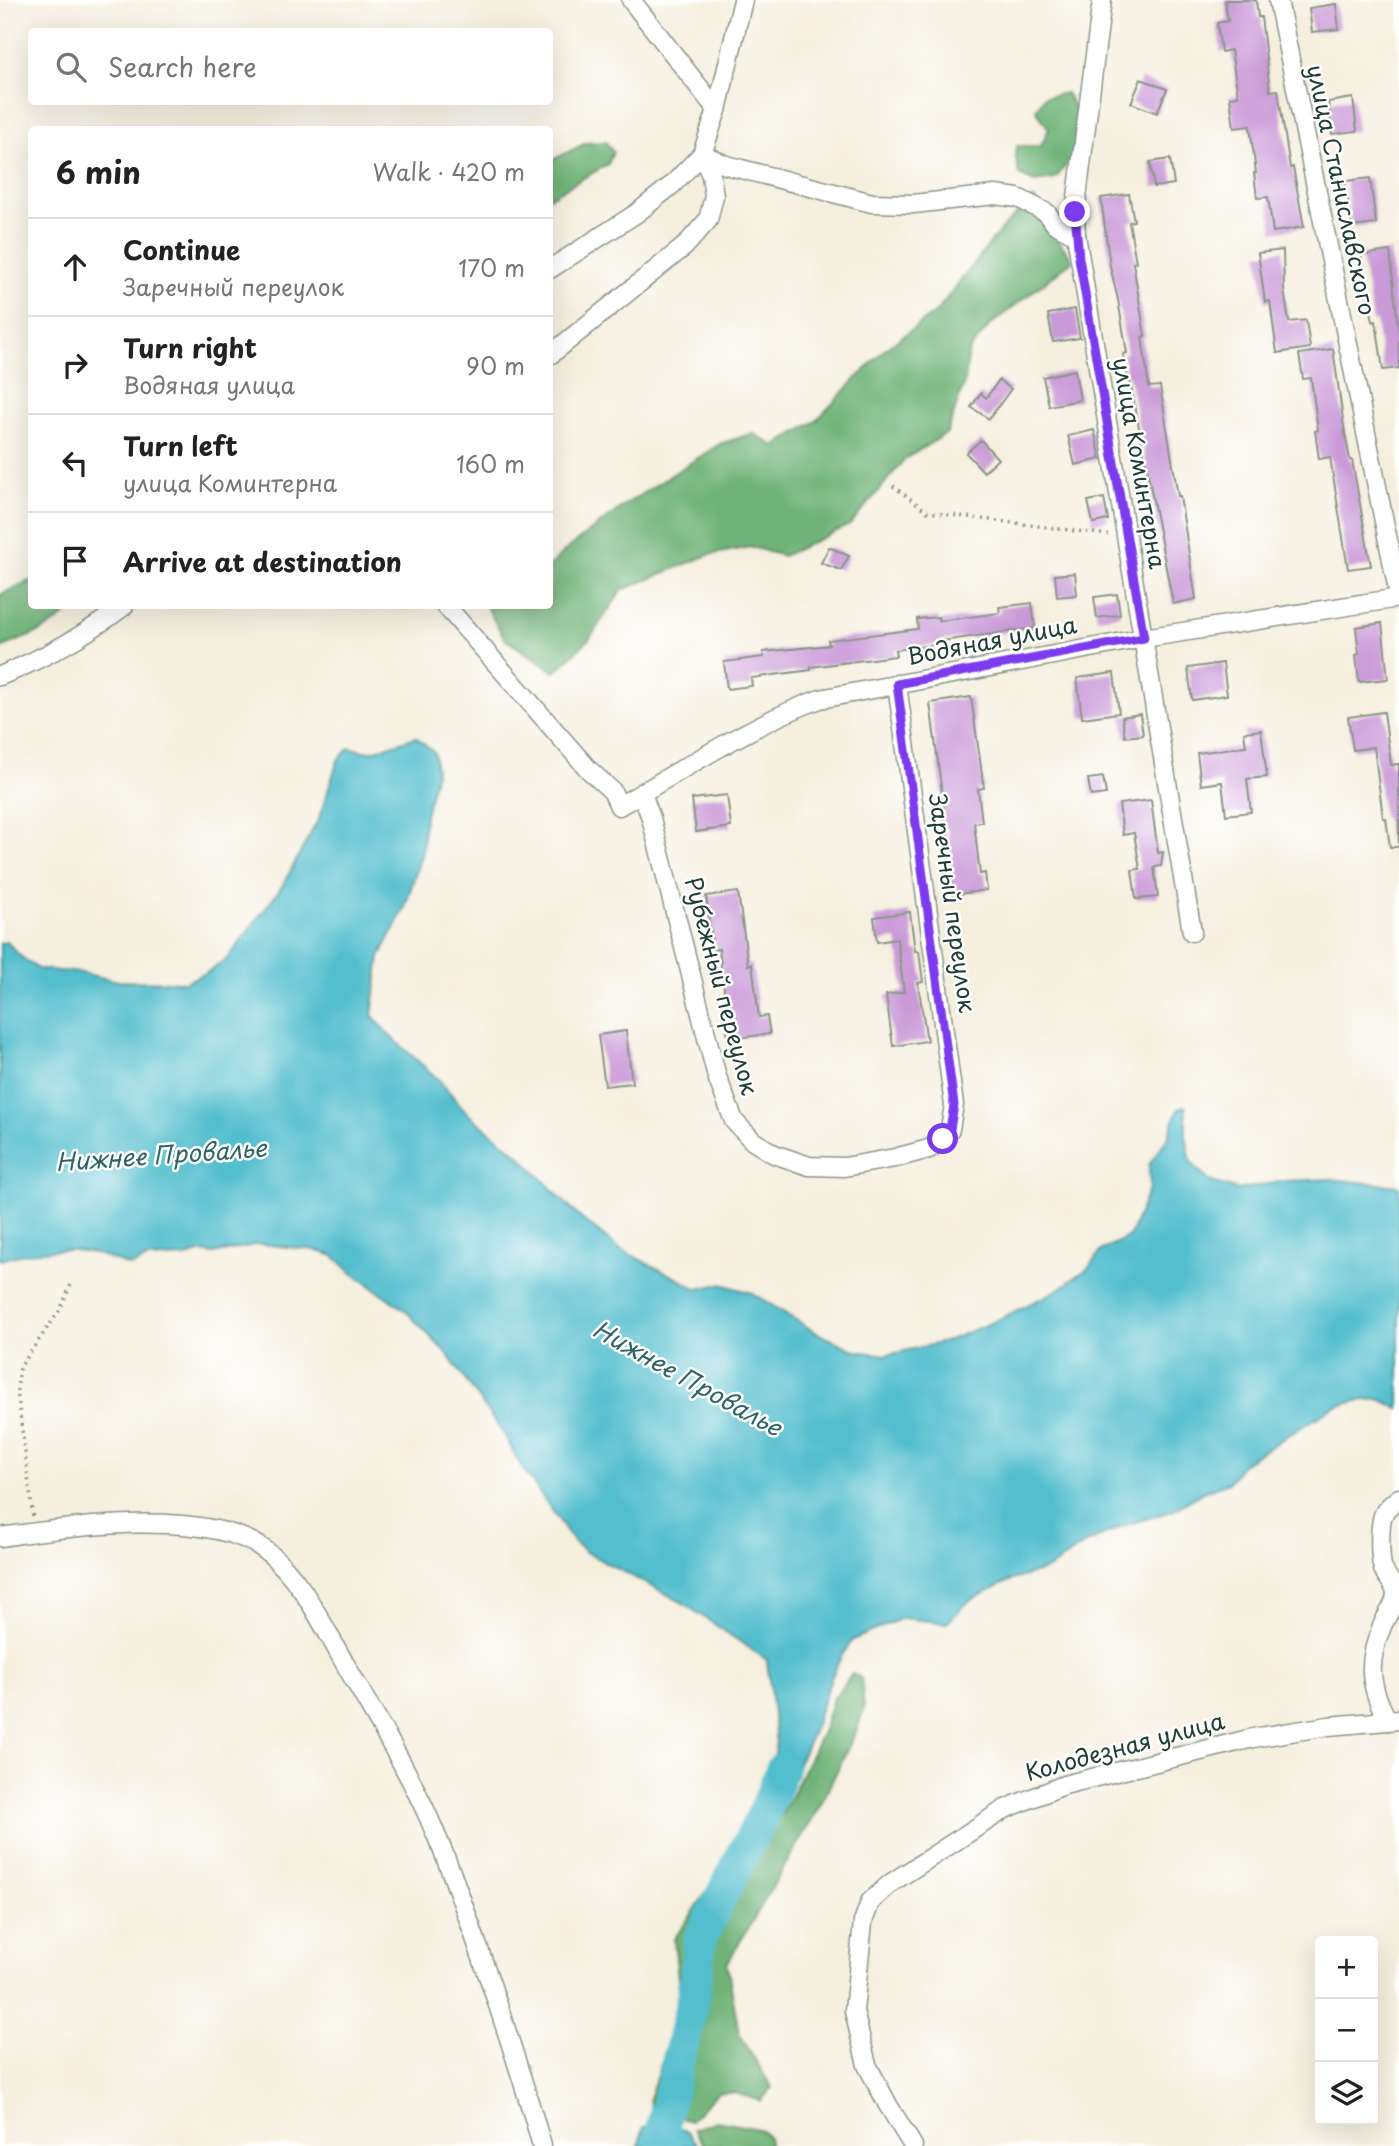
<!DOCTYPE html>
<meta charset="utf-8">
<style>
:root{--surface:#fff;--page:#f2f2f2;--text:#222;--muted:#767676;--line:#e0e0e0}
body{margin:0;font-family:"Playpen Sans",sans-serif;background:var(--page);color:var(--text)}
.controls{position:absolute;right:21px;bottom:21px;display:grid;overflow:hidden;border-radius:7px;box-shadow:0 7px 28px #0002}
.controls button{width:63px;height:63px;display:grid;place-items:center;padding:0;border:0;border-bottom:2px solid var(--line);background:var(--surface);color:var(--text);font:35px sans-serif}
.stop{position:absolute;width:21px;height:21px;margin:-16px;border:5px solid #7c3aed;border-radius:50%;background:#fff}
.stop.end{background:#7c3aed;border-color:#fff;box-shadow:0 2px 7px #0008}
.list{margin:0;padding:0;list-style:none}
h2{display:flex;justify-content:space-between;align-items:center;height:91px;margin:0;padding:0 28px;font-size:30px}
h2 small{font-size:23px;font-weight:400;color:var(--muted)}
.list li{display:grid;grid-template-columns:46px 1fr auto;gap:21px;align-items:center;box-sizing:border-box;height:98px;padding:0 28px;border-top:2px solid var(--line)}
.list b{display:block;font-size:26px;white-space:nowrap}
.list p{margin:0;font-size:23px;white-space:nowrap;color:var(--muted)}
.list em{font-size:23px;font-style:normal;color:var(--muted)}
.icon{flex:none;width:38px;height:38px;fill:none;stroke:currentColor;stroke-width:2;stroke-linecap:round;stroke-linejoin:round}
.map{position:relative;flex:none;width:1399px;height:2146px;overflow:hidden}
.search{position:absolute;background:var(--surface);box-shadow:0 7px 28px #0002;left:28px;top:28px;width:525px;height:77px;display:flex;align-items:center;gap:18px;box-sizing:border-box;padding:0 24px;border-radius:7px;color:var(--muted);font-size:26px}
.panel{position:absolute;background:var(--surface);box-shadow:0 7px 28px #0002;left:28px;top:126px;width:525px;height:483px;border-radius:7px}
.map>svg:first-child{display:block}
</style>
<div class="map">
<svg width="1399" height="2146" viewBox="0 0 1399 2146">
<rect width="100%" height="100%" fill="#fff"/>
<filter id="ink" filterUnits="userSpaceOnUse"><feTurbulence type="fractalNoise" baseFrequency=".0143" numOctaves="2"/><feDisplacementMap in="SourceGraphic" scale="14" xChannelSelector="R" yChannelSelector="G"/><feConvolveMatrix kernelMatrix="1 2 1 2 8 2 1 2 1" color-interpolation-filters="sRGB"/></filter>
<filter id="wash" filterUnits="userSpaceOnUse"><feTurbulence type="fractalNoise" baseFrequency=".00686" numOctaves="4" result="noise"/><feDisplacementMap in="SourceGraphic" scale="28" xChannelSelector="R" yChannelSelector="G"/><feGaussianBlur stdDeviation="1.57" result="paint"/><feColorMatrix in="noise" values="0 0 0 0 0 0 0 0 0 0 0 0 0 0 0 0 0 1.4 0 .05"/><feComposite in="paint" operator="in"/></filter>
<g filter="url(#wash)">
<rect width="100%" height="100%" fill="#f5efde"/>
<!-- forest -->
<g fill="#70b378" stroke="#487856" stroke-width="2">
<polygon points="1066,93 1076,110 1075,154 1055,179 1035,182 1019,175 1015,153 1017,146 1041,146 1049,129 1036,110 1044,97"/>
<polygon points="606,142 613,152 608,164 550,197 550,161 586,143"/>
<polygon points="1034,198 1055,236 1073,260 990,325 969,350 965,380 947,433 905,459 850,525 783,556 751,547 708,555 622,590 589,639 555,672 505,639 486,606 550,606 550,566 569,547 626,504 720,444 753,433 774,446 816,421 885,349 936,312 1003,227"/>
<path d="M31,580L32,606H73C57,629 25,637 0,648V595Z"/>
<polygon points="852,1674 861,1678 864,1709 857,1729 820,1806 727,1964 739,2033 772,2088 761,2101 736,2093 718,2092 690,2121 651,2111 649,2098 669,2041 679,1988 674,1939 696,1908 745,1829 782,1815 823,1730 833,1699"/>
<polygon points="716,2121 759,2129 769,2138 769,2146 704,2146 694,2129"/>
</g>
<!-- water -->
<g fill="#52becd" stroke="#387e80" stroke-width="2">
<path d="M416,737L434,752L436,772L425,815L422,852L405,907L380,957L372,1015L388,1034L438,1079L468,1114L519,1155L578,1216L621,1250L698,1289L721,1284L752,1293L817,1333L856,1351L887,1355L944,1342L993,1322L1056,1291L1087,1269L1102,1250L1130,1236L1150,1187L1149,1165L1168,1137L1178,1109L1183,1106L1186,1108V1136L1191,1162L1209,1181L1238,1190L1284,1181L1330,1179L1399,1186V1409L1380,1399L1356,1401L1334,1407L1242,1464L1229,1482L1203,1492L1174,1510L1120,1527L1085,1544L1050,1568L1009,1581L969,1601L947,1623L902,1618L853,1640L842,1655L831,1678L812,1734L778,1806L766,1809L760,1797L771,1768L776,1743L767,1660L680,1601L587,1553L575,1543L560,1522L521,1466L505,1436L447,1354L405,1310L351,1272L334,1256L315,1250L259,1244L213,1254L203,1252L186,1257L147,1259L132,1266C121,1264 111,1259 100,1255C67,1245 33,1251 0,1260V943L7,942L20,956L38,969L81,973L118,981L185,982L206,973L227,959L283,885L319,818L338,760L349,748L370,752Z"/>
<polygon points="663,2123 687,2131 698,2146 638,2146 644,2127"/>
</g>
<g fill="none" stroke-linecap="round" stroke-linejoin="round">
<!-- river -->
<polyline stroke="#52becd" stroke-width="33" points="664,2146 663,2123 693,1999 700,1938 766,1809 782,1769"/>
</g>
<g id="blocks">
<!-- building -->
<g fill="#ca9ad8">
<polygon points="1225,0 1256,0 1258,17 1261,17 1270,91 1278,90 1290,168 1293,167 1304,227 1273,232 1268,197 1257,198 1254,173 1256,173 1250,126 1234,128 1230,97 1238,96 1231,50 1221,52 1217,23 1228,21"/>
<polygon points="1336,4 1339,29 1312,32 1309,8"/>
<polygon points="1141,79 1167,89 1157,113 1131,103"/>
<polygon points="1353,98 1357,131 1332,134 1328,102"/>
<polygon points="1170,159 1174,184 1154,187 1150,162"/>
<polygon points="1370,178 1376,224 1352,227 1345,181"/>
<polygon points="1129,194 1134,221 1129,222 1136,262 1133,263 1145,336 1142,337 1149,387 1160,386 1178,496 1180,496 1196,599 1173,604 1129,376 1127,376 1123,354 1127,353 1118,300 1110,266 1101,198"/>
<polygon points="1283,250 1284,290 1289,322 1306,320 1310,348 1277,353 1270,301 1265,302 1258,253"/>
<polygon points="1390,251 1399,336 1399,368 1383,370 1376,321 1373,322 1361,255"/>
<polygon points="1075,309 1080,338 1053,342 1048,314"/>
<polygon points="1333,349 1344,427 1350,460 1352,460 1371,566 1348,569 1330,457 1319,459 1315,431 1318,430 1311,378 1303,379 1299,354"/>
<polygon points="1075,370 1080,400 1049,406 1043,377"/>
<polygon points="999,380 1011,389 989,419 971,407 981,393 986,398"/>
<polygon points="1094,430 1101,459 1075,465 1068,436"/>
<polygon points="981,440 998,459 984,472 966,453"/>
<polygon points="1104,498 1108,520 1093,523 1088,501"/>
<polygon points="829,547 849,556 841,570 821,563"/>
<polygon points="1075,573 1077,595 1057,597 1055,575"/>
<polygon points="1117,594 1120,615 1097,618 1094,597"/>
<polygon points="1032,603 1035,628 941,641 942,644 895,650 896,656 811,667 811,670 751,678 752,686 727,689 724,662 764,657 763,652 829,645 828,640 918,629 917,619 938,617 939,621 1000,613 999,607"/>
<polygon points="1382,623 1388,679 1359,682 1356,655 1359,654 1356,627"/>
<polygon points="1223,663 1227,695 1192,700 1188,668"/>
<polygon points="1114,673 1119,713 1082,718 1077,678"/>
<polygon points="971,697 984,788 978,789 982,822 974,823 980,874 985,873 987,890 953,895 951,878 954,878 947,827 944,827 942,809 944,808 930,703"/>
<polygon points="1384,712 1391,765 1399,764 1399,847 1390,847 1386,818 1383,818 1374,747 1353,750 1348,717"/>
<polygon points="1140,714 1143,735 1125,737 1122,717"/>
<polygon points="1261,730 1267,777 1247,779 1251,812 1226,815 1222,782 1201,785 1197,753 1246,746 1244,732"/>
<polygon points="1103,777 1106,794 1091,796 1088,779"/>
<polygon points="727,795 731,827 696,832 692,799"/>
<polygon points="1151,800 1158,853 1163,852 1161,866 1154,867 1158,897 1136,899 1132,870 1140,869 1134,833 1123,835 1119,804"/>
<polygon points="738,892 748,965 752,964 759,1017 767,1016 770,1034 728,1039 726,1021 728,1021 719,949 713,950 706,896"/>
<polygon points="910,912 915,951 919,951 923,982 918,983 927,1041 893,1046 886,995 904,992 897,939 877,942 874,917"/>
<polygon points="626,1031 632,1083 605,1086 598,1035"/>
</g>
</g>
</g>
<g filter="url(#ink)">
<use href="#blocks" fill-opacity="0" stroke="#8a9689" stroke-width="2"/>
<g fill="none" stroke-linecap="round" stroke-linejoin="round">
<defs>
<g id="street">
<polyline points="631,0 717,110"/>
<polyline points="1102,0 1075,213 1076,235 1192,932"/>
<polyline points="1278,0 1399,595"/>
<polyline points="702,154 726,165 872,203 913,204 995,195 1018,198 1047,213 1055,224 1076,235"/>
<polyline points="550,269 637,213 672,185 702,154 717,110 743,0"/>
<polyline points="550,355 685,246 708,220 714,196 711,175 702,154"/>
<path d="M446,606L589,770L612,791L619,806C685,769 749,725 820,699L1144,638L1399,598"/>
<path d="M0,676C47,657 84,636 124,606"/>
<polyline points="642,793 651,818 717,1077 734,1121 753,1141 774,1154 809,1166 844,1167 895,1158 929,1149 943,1139 950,1129 954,1105 897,684"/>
<path d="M0,1537C68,1527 207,1507 265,1550C301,1577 322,1624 344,1662C375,1717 410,1772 434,1830C456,1880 473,1933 491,1984C509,2038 527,2092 542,2146"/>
<path d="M1388,1721C1369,1686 1366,1662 1383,1624C1387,1614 1395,1606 1396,1595C1396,1585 1388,1580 1384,1571C1379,1562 1379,1522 1384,1513C1387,1507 1394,1502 1399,1498"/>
<polyline points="913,2146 888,2105 867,2065 854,2011 863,1922 870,1902 891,1883 1005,1809 1064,1785 1253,1738 1328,1726 1399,1720"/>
</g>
</defs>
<!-- street casing -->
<use href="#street" stroke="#8a9689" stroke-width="21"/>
<!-- path -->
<g stroke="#8a9689" stroke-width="3.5" stroke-dasharray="2 5" stroke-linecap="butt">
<polyline points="893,486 928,512 1108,535"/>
<polyline points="33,1516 17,1390 20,1367 60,1310 72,1282"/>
</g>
<!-- street -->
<use href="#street" stroke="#fff" stroke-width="18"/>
</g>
</g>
<g fill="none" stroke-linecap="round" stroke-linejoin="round" filter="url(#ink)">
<!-- route -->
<polyline stroke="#7c3aed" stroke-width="9" points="943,1139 950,1129 954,1105 897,684 1144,638 1079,258 1075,212"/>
</g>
<g text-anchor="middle" stroke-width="5" stroke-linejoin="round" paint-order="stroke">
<!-- street labels -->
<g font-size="23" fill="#1f3d34" stroke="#fff">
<text transform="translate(1341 190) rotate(78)" y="8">улица Станиславского</text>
<text transform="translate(1139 463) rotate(80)" y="8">улица Коминтерна</text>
<text transform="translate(992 641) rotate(-11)" y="8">Водяная улица</text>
<text transform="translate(952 903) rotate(82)" y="8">Заречный переулок</text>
<text transform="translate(721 986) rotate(75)" y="8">Рубежный переулок</text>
<text transform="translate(1125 1747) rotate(-15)" y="8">Колодезная улица</text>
</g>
<!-- water labels -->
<g font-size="24" font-style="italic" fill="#2e6462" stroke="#fff">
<text transform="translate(161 1156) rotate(-4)" y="8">Нижнее Провалье</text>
<text transform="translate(687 1379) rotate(29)" y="8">Нижнее Провалье</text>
</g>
</g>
</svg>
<div class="controls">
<button>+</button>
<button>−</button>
<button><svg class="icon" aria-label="layers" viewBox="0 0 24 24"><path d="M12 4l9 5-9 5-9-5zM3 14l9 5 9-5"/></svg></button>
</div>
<div class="stop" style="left:943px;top:1139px"></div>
<div class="stop end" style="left:1075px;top:212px"></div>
<div class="search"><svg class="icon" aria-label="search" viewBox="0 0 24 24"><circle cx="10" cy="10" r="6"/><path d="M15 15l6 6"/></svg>Search here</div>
<section class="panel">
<h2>6 min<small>Walk · 420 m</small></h2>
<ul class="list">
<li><svg class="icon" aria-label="ahead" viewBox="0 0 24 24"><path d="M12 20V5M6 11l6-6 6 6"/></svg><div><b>Continue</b><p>Заречный переулок</p></div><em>170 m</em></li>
<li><svg class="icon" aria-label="right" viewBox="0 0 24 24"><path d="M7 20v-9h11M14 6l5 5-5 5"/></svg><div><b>Turn right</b><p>Водяная улица</p></div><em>90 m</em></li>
<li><svg class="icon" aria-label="left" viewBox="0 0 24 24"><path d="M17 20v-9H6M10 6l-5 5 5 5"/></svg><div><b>Turn left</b><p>улица Коминтерна</p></div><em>160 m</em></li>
<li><svg class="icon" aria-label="arrive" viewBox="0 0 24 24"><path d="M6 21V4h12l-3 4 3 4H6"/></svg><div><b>Arrive at destination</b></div></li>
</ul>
</section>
</div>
